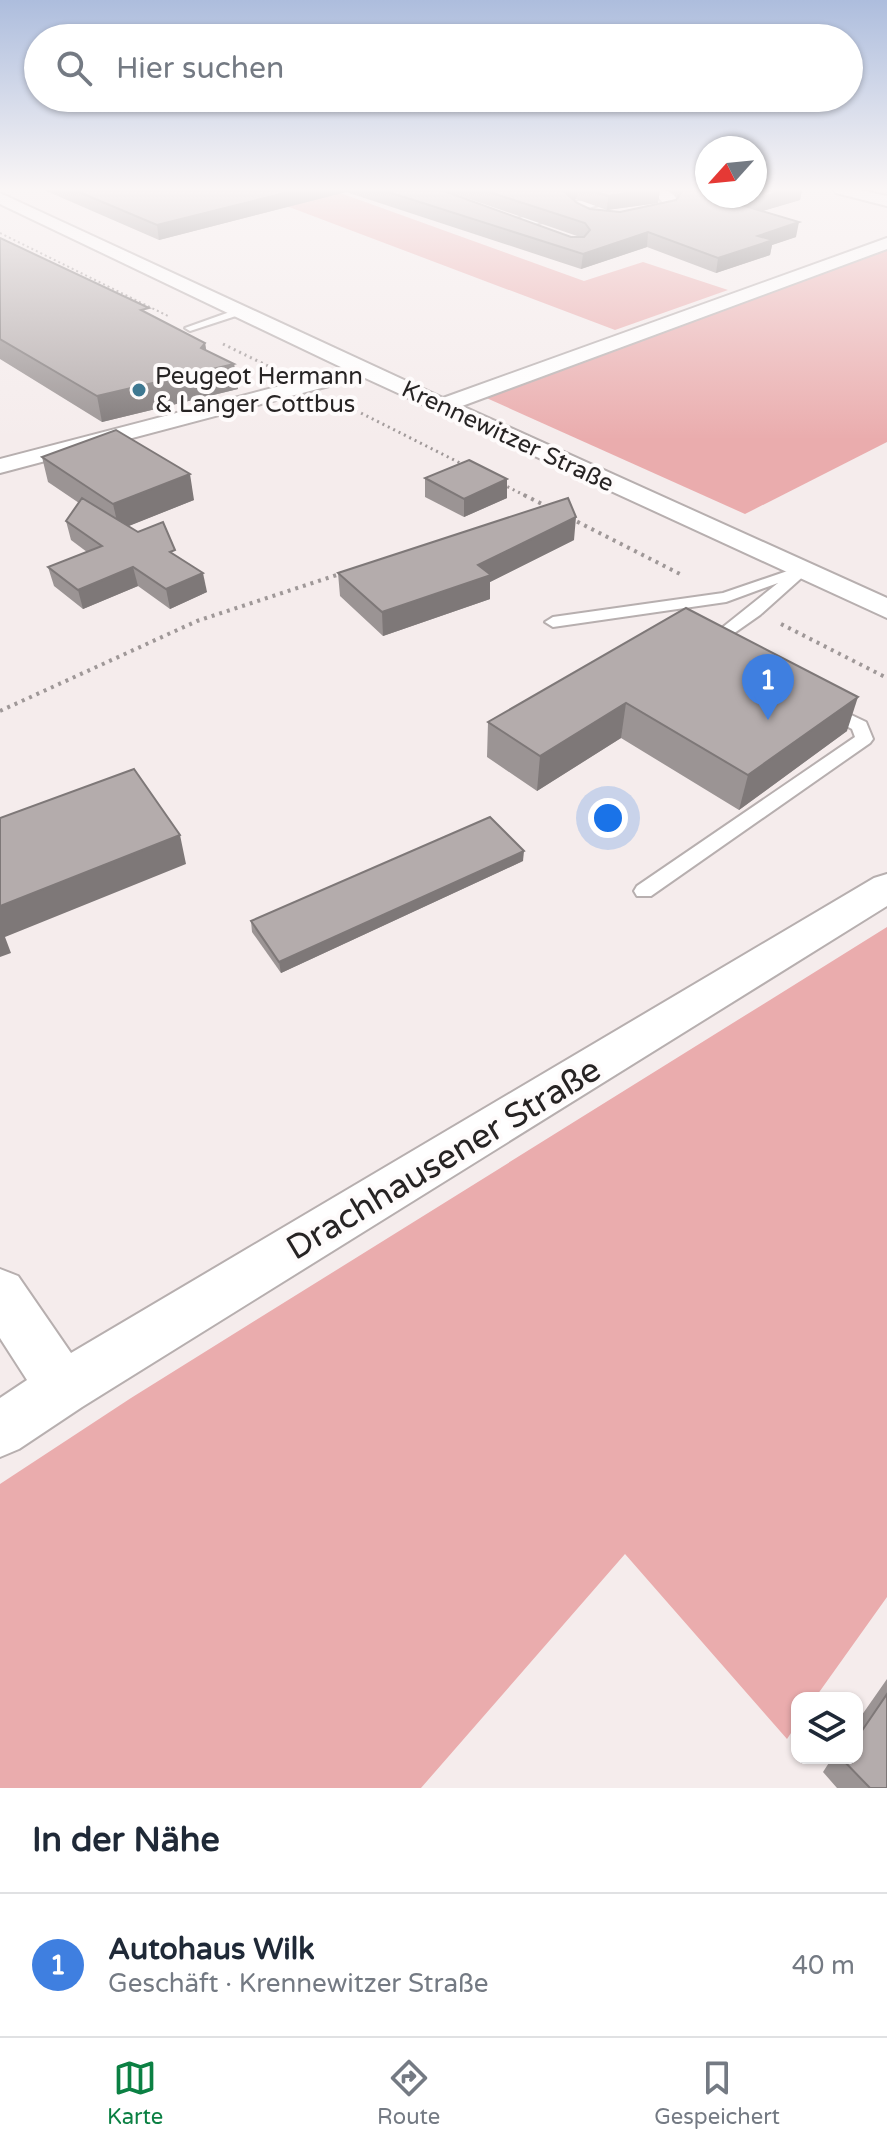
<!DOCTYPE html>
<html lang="de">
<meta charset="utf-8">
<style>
:root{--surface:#fff;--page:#f6f6f7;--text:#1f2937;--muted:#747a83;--line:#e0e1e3;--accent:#0b8043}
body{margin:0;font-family:"Varela Round",sans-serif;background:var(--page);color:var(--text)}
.controls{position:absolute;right:24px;bottom:24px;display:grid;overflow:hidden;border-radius:16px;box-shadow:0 2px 6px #0004}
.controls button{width:72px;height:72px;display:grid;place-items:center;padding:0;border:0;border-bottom:2px solid var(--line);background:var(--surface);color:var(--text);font:40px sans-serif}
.compass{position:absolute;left:695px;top:136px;width:72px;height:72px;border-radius:50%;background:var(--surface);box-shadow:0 2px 6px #0004;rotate:243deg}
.you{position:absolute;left:608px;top:818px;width:28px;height:28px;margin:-20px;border:6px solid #fff;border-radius:50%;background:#1a73e8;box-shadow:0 0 0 12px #1a73e833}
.badge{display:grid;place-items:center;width:52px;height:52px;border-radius:50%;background:var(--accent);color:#fff;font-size:26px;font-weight:700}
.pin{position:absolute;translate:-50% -66px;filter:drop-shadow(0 2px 4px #0008)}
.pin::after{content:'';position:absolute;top:42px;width:28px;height:24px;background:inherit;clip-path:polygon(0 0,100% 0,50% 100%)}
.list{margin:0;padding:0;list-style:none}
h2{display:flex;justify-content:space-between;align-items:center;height:104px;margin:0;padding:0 32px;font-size:34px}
h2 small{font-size:26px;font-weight:400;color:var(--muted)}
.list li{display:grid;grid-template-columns:52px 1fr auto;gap:24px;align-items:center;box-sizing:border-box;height:144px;padding:0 32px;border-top:2px solid var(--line)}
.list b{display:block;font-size:30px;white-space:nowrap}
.list p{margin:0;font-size:26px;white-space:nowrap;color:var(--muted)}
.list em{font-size:26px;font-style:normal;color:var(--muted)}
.icon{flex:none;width:44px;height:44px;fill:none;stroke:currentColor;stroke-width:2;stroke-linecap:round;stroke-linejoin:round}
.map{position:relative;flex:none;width:887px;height:1788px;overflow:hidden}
.search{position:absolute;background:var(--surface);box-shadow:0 2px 6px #0004;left:24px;right:24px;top:24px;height:88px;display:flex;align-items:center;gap:20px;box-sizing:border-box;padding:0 28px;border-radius:44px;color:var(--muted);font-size:30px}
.sheet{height:248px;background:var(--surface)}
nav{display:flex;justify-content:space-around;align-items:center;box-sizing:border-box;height:112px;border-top:2px solid var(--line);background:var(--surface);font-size:22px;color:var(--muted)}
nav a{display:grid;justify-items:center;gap:4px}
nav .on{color:var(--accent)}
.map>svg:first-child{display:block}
</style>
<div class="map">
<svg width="887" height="1788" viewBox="0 0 887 1788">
<rect width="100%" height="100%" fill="#f5ecec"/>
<!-- green -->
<g fill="#eaacad">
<polygon points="244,190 332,190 584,281 643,262 728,290 615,330"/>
<polygon points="887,250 887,442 745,514 482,396"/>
<polygon points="887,927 887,1597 815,1698 797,1698 797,1724 787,1739 625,1554 421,1788 0,1788 0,1484 131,1398"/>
</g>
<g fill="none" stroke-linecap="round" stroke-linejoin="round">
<defs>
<g id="lane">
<polygon points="241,308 246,311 245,313 190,331 185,328"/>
<polygon points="802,566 809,570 807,573 760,615 730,636 739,648 731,653 725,651 713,635 778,583 726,602 553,627 545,622 553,617 723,593"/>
<polygon points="828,704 866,722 873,739 870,743 651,896 637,896 634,891 637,886 855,737 852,729 822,713 820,709 822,705"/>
</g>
<g id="street">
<path d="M617,190C636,190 672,181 679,204C667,220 641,225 622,221L620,217L622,213L649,210L663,203L657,196L638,193L519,229L511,224L513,220Z"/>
<polygon points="834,190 860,190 887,196 887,206 836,193"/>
<polygon points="0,193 443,398 887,238 887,249 462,406 887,598 887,618 363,377 0,473 0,459 345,369 0,204"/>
<polygon points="887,874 887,906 82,1407 19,1449 0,1457 0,1398 27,1380 0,1338 0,1269 18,1276 71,1353 874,878"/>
</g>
</defs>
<!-- lane casing -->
<use href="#lane" stroke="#b7afaf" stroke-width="4"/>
<!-- street casing -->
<use href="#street" stroke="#b7afaf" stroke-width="4"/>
<!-- path-far2 -->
<polyline stroke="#9f9898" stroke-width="2" stroke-dasharray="2 3" stroke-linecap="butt" points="0,233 168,316"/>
<!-- path-far1 -->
<g stroke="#9f9898" stroke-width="3" stroke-dasharray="2 4" stroke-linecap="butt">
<polyline points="223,344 268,366"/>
<polyline points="345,405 464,465"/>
<polyline points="502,484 528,497"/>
</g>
<!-- path -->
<g stroke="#9f9898" stroke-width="4" stroke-dasharray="3 5" stroke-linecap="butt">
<polyline points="524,495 550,508"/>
<polyline points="570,518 682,575"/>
<polyline points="781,624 887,678"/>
<polyline points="0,711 197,621 343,573"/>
</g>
<!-- lane -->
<use href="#lane" fill="#fff" fill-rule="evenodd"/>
<!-- street -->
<use href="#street" fill="#fff" fill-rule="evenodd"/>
</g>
<!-- wall -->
<g fill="#9b9494" fill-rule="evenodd">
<path d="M44,190H660L658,203L607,210L576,199L574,200L577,203L590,209L620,212L676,200L677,198L669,190H802L800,200L762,211L796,237L772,245L770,255L716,273L647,247L581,269L346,192L159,240ZM449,192L580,237H571Z"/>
<polygon points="0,238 205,343 206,351 234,364 238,389 102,422 0,359"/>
<polygon points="42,457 194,500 128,526 176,556 207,592 170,609 138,586 83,609 54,586 48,567 87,552 71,540 66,521 79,503 48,482"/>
<polygon points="425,478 507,498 464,517 425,497"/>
<polygon points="574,540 490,582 490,599 383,636 340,596 338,573"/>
<polygon points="686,608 847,731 739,810 621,738 537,791 487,757 488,722"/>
<polygon points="523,861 281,973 252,932 251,921"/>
<polygon points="887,1679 887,1788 837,1788 823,1772 832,1758 857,1758 857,1722"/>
</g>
<!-- shaded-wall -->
<g fill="#7e7878">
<polygon points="297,190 345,190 346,192 159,240 157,225"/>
<polygon points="570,190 577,190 576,199 564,207 565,192"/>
<polygon points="653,190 660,190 658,203 607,210 608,196"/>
<polygon points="788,190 802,190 800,200 736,219 738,204"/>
<polygon points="799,222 796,237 772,245 770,255 716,273 718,258 758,236"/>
<polygon points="648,232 647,247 581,269 583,254"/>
<polygon points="205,343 209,367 234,364 238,389 102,422 97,396 201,348"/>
<polygon points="190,474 194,500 119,530 113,504"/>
<polygon points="507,479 507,498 464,517 464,499"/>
<polygon points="576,517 574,540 490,582 490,599 383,636 382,612"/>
<polygon points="133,567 138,586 83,609 78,590"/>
<polygon points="203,573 207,592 170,609 166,589"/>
<polygon points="858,697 847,731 739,810 748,775"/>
<polygon points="626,703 621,738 537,791 540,756"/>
<polygon points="180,835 186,864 5,937 11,953 0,957 0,906"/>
<polygon points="524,851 523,861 281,973 279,962"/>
</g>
<!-- building -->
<g fill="#b4acac" stroke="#7e7878" stroke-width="2">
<polygon points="74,190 297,190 157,225"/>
<polygon points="382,190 441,190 571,237 584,237 590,230 585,223 483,190 570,190 565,192 577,203 590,209 620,212 676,200 683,190 707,190 707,196 755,196 755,190 788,190 738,204 799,222 758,236 773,240 718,258 648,232 583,254"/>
<polygon points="590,190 653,190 608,196"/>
<polygon points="0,238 149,308 141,310 205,343 201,348 234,364 97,396 0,339"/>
<polygon points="116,430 190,474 113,504 42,457"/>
<polygon points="469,460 507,479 464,499 425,478"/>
<polygon points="82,498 138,532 163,522 175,550 170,552 203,573 166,589 133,567 78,590 48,567 102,546 66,521"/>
<polygon points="568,498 576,517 478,565 491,575 382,612 338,573"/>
<polygon points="686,608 858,697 748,775 626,703 540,756 488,722"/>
<polygon points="134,769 180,835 0,906 0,818"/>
<polygon points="490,817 524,851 279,962 251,921"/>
<polygon points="887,1694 887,1788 870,1788 842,1759 857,1758 857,1738"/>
</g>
<!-- sky -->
<linearGradient id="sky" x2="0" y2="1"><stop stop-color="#adbddd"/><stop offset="0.43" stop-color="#faf6f6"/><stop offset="1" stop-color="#faf6f6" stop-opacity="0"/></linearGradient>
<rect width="887" height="440" fill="url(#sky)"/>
<!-- markers -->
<circle fill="#3f7992" stroke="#fefbfb" stroke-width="3" cx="139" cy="390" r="8"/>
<g text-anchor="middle" stroke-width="8" stroke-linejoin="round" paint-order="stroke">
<!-- far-poi labels -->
<g font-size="24" fill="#272424" stroke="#fefbfb" text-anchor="start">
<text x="155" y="384">Peugeot Hermann<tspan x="155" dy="28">&amp; Langer Cottbus</tspan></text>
</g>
<!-- far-street labels -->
<g font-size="24" fill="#272424" stroke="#fefbfb">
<text transform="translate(508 436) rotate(25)" y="8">Krennewitzer Straße</text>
</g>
<!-- near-street labels -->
<g font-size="34" fill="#272424" stroke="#fefbfb">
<text transform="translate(443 1158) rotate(-31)" y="12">Drachhausener Straße</text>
</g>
</g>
</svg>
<div class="controls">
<button><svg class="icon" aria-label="layers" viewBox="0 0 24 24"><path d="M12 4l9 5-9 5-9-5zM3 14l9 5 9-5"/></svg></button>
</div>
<svg class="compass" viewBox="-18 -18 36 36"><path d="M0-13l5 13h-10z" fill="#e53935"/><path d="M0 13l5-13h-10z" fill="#747a83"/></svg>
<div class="you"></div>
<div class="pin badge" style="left:768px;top:720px;background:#3f7fe0">1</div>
<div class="search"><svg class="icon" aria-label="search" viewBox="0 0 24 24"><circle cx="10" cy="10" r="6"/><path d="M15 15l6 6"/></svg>Hier suchen</div>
</div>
<section class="sheet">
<h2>In der Nähe<small></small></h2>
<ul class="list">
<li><span class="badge" style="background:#3f7fe0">1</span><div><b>Autohaus Wilk</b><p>Geschäft · Krennewitzer Straße</p></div><em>40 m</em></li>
</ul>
</section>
<nav>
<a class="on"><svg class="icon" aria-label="map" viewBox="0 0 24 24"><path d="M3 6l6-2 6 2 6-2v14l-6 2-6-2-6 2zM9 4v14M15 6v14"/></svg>Karte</a>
<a><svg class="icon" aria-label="directions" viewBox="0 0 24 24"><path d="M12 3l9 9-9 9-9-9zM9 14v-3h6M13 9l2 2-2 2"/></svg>Route</a>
<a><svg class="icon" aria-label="saved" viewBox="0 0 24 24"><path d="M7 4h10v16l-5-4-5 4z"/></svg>Gespeichert</a>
</nav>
